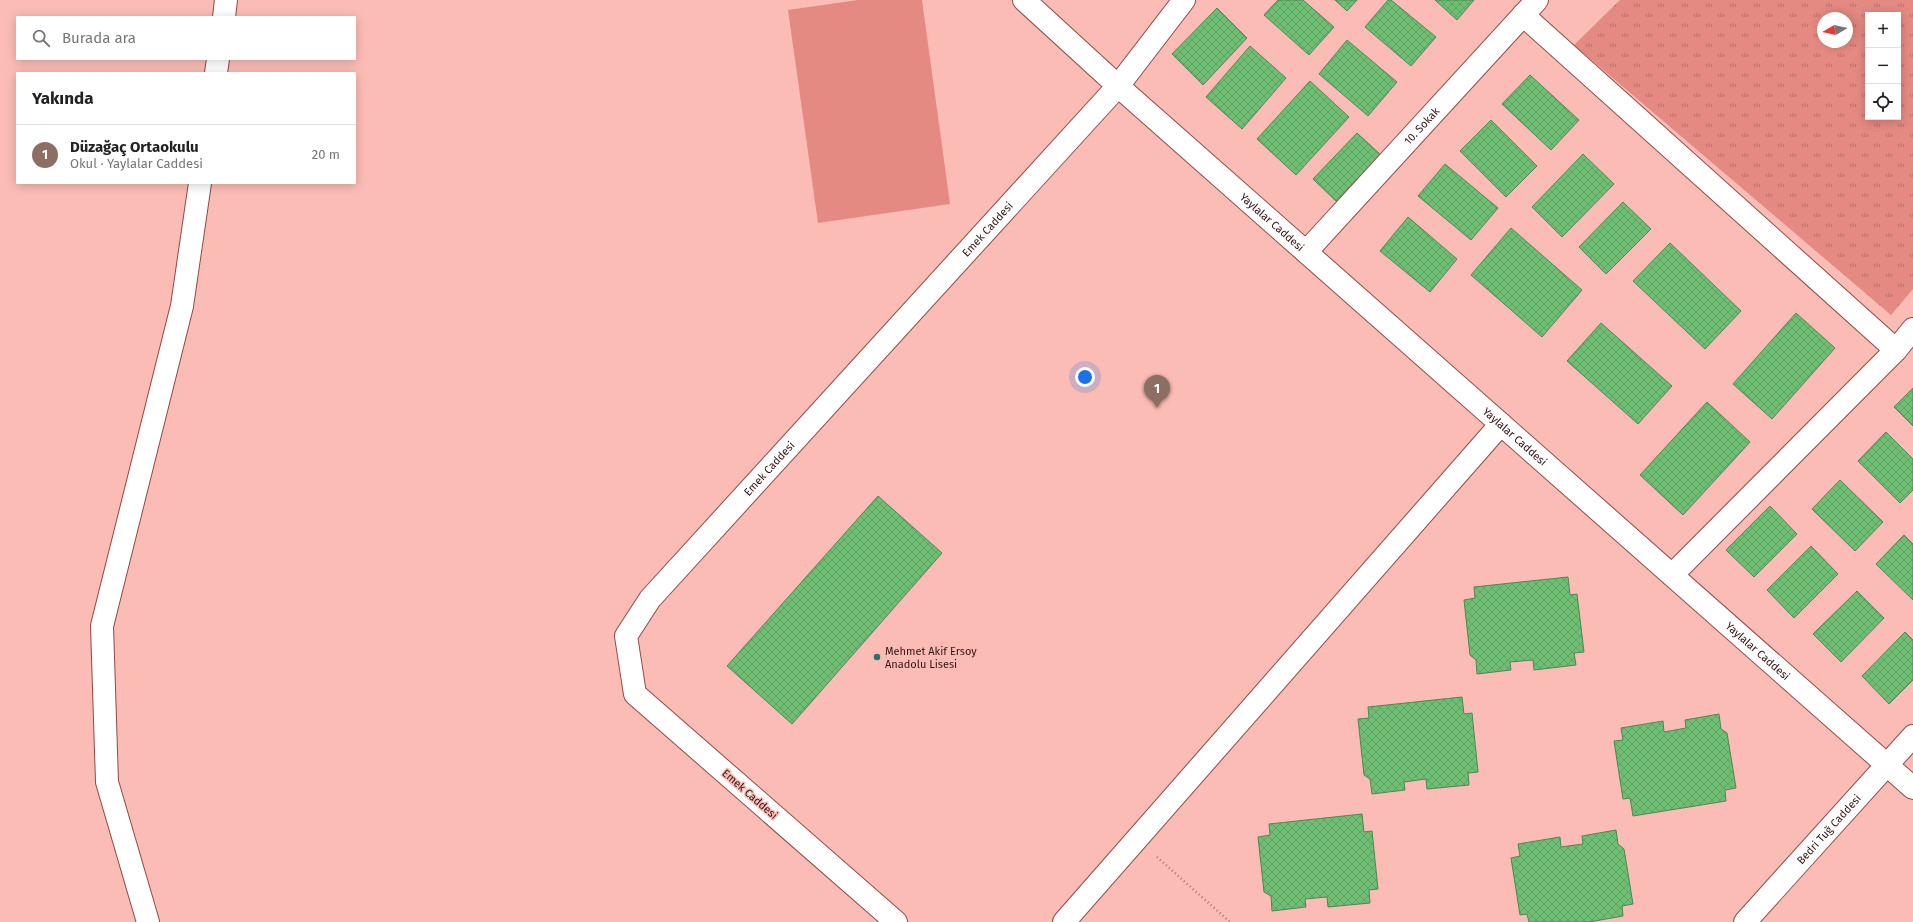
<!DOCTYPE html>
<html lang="tr">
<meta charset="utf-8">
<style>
:root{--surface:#fff;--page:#f6f6f6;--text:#222;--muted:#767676;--line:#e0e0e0;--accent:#b45309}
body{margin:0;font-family:"Fira Sans",sans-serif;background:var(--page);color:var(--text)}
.controls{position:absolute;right:12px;top:12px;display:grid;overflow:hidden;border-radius:0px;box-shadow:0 2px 10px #0003}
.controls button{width:36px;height:36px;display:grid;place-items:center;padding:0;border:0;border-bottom:1px solid var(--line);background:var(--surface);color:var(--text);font:20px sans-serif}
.compass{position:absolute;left:1817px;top:12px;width:36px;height:36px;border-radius:50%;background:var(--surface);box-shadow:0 2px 10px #0003;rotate:261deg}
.you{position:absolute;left:1085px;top:377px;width:14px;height:14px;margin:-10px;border:3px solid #fff;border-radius:50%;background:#1a73e8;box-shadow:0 0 0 6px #1a73e833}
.badge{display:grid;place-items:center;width:26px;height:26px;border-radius:50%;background:var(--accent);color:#fff;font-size:13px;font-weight:700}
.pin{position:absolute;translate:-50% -33px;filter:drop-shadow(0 1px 2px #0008)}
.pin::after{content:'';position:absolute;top:21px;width:14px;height:12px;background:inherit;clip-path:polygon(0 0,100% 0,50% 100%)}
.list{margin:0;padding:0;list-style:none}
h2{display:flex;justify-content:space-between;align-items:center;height:52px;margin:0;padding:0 16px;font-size:17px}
h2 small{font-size:13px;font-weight:400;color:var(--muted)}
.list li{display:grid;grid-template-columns:26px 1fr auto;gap:12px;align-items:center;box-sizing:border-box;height:60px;padding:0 16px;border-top:1px solid var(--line)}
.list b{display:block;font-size:15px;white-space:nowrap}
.list p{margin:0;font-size:13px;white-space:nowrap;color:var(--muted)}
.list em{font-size:13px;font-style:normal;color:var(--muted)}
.icon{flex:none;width:22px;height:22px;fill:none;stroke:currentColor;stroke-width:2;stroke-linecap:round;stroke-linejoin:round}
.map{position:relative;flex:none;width:1913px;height:922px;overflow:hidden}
.search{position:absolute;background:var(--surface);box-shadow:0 2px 10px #0003;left:16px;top:16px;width:340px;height:44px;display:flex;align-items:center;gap:10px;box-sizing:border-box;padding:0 14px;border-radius:0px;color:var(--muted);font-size:15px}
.panel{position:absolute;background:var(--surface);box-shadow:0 2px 10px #0003;left:16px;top:72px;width:340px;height:112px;border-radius:0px}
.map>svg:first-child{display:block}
</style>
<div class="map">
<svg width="1913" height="922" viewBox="0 0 1913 922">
<defs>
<pattern id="park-tufts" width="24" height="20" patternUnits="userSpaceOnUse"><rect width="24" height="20" fill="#e48a82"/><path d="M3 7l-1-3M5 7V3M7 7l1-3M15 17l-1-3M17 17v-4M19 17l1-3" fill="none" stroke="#b97069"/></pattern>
<pattern id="building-cross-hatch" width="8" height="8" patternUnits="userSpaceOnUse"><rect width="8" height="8" fill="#6ebf73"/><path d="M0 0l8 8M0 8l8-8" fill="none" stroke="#60a362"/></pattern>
</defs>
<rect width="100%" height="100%" fill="#fbbcb5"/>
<!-- grass -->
<polygon fill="#e48a82" points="858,0 922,0 950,204 818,223 788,10"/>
<!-- park -->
<path fill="url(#park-tufts)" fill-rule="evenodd" d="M1620,0H1913V289L1891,315L1574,45ZM1868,15H1898V117H1868ZM1823,18H1847V42H1823Z"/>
<!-- building -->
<g fill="url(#building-cross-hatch)" stroke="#518554">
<polygon points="1278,0 1303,0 1334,27 1309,55 1264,15"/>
<polygon points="1335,0 1357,0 1347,11"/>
<polygon points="1388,0 1391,0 1436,37 1411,66 1365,27"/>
<polygon points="1435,0 1474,0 1457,20"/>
<polygon points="1217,8 1247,38 1203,85 1172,54"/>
<polygon points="1347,40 1397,82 1368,116 1319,74"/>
<polygon points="1250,46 1286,78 1242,129 1206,97"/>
<polygon points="1530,75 1579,120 1551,150 1502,104"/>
<polygon points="1310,81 1349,117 1296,175 1257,139"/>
<polygon points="1491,120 1537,166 1506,197 1460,151"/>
<polygon points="1357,133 1381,155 1337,202 1313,179"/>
<polygon points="1583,154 1614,184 1562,237 1532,207"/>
<polygon points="1445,164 1498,208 1471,240 1418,196"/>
<polygon points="1623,202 1651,229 1606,274 1579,247"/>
<polygon points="1408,217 1457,259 1430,292 1380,251"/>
<polygon points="1511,228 1582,290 1542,337 1471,275"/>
<polygon points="1670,243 1741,311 1705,349 1633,281"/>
<polygon points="1796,313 1835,348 1772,419 1733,384"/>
<polygon points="1601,323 1672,386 1638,424 1567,361"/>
<polygon points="1913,388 1913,426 1894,407"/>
<polygon points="1707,402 1750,442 1683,515 1640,475"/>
<polygon points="1886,432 1913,459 1913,490 1900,503 1858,461"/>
<polygon points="1840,480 1883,522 1855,551 1812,509"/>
<polygon points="878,496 942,553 792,724 727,666"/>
<polygon points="1770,506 1797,534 1754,577 1726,550"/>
<polygon points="1904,535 1913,544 1913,600 1876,564"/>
<polygon points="1811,546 1838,574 1794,618 1767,590"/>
<polygon points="1568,577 1570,595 1577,594 1584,652 1574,653 1576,665 1534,670 1533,660 1510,662 1511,670 1477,674 1476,660 1470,655 1464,600 1475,598 1474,587"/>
<polygon points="1857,591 1884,618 1841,662 1813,634"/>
<polygon points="1905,632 1913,640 1913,680 1889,704 1862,676"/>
<polygon points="1462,697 1464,714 1472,713 1478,772 1468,773 1469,785 1427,789 1426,779 1404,782 1405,790 1372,794 1370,779 1364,775 1358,719 1369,718 1368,707"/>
<polygon points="1719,714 1721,729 1727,733 1736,788 1725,790 1726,801 1633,816 1630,798 1623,799 1614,741 1623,740 1621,728 1663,721 1664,732 1686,728 1685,720"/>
<polygon points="1362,814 1364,832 1372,831 1378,889 1369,890 1370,903 1328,907 1327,897 1305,899 1306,907 1272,911 1271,896 1264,892 1258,837 1270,835 1269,824"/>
<polygon points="1616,830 1618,844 1624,849 1633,904 1622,906 1623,916 1589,922 1529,922 1527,914 1520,915 1511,858 1520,856 1518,844 1560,837 1561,847 1583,844 1582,836"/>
</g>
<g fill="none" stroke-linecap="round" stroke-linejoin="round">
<defs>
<g id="minor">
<path id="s1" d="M1024,0L1118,86L1913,788"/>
<polyline points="1523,15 1896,350"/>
<polyline points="224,17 226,0"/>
<polyline points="216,73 218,59"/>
<path id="s2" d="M1306,252L1537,0"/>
<polyline points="1672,575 1896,350 1913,329"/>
<polyline points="148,922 107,782 102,626 182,306 200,183"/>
<path id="s3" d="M896,922L635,694L626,636L650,599L1118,86L1184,0"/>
<polyline points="1064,922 1501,424"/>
<path id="s4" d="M1745,922L1913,736"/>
</g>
</defs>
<!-- minor casing -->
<use href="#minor" stroke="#8f4b45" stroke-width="24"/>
<!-- path -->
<polyline stroke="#a77671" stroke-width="2.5" stroke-dasharray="1 3" stroke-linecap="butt" points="1157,857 1230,922"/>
<!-- minor -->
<use href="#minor" stroke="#fff" stroke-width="22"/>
</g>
<!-- markers -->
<circle fill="#28717a" stroke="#fbbcb5" stroke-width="1.5" cx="877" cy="657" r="4"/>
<g text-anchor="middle" stroke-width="3" stroke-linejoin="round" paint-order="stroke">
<!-- street labels -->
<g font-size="11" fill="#311412" stroke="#fbbcb5">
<text dy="4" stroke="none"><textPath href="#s2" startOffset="171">10. Sokak</textPath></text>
<text dy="4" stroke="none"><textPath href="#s1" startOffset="333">Yaylalar Caddesi</textPath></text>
<text dy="4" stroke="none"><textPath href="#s3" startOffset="950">Emek Caddesi</textPath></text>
<text dy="4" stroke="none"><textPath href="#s1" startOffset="657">Yaylalar Caddesi</textPath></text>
<text dy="4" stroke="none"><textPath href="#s3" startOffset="626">Emek Caddesi</textPath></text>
<text dy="4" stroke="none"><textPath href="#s1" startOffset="981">Yaylalar Caddesi</textPath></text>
<text transform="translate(750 794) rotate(41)" y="4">Emek Caddesi</text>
<text dy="4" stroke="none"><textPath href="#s4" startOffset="125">Bedri Tuğ Caddesi</textPath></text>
</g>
<!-- poi labels -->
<g font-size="11" fill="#311412" stroke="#fbbcb5" text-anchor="start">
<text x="885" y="655">Mehmet Akif Ersoy<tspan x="885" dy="13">Anadolu Lisesi</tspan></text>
</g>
</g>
</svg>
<div class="controls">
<button>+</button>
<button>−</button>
<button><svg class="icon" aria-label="locate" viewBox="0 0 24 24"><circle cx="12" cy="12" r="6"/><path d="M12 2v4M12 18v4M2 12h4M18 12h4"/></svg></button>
</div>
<svg class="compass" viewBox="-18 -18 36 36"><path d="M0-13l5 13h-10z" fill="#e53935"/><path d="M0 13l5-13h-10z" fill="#767676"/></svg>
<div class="you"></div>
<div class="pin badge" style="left:1157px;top:408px;background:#8d6e63">1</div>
<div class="search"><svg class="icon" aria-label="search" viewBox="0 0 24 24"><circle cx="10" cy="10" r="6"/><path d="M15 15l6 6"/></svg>Burada ara</div>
<section class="panel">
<h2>Yakında<small></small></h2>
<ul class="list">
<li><span class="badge" style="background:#8d6e63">1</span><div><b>Düzağaç Ortaokulu</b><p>Okul · Yaylalar Caddesi</p></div><em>20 m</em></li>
</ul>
</section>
</div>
